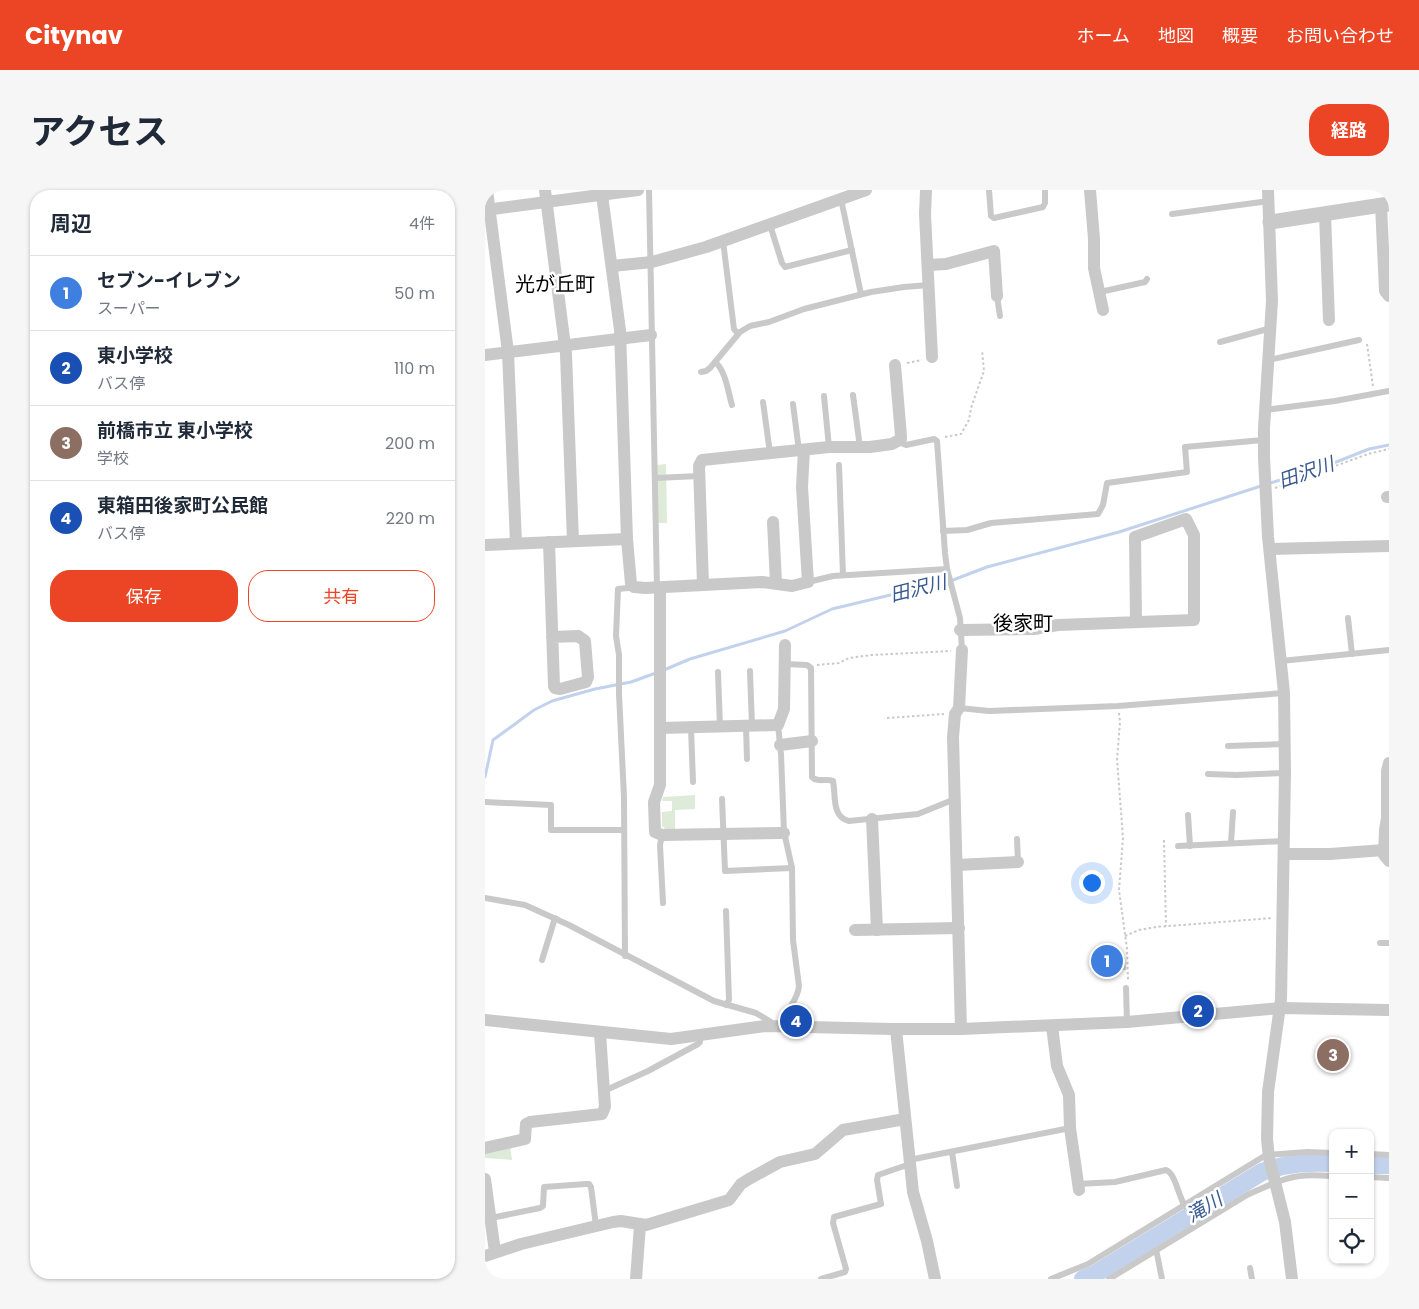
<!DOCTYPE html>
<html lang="ja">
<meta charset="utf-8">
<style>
:root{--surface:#fff;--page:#f6f6f7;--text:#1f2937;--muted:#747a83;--line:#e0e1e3;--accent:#ec4525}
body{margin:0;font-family:Poppins,"Noto Sans JP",sans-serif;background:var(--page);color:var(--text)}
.controls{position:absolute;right:15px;bottom:15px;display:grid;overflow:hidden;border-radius:10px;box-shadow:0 1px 4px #0004}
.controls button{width:45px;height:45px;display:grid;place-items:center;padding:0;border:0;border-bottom:1px solid var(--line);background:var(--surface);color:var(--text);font:25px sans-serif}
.you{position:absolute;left:606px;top:692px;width:18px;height:18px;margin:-12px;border:4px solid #fff;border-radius:50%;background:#1a73e8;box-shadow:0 0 0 8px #1a73e833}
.badge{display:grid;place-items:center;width:32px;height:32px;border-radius:50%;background:var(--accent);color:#fff;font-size:16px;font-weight:700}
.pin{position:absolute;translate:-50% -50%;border:2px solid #fff;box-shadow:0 1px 5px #0006}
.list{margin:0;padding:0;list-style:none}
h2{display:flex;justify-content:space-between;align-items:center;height:65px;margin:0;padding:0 20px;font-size:21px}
h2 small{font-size:16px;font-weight:400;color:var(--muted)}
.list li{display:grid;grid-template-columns:32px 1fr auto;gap:15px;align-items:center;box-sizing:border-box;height:75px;padding:0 20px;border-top:1px solid var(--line)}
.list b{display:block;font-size:19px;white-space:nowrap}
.list p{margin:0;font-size:16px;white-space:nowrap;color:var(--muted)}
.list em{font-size:16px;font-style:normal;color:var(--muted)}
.actions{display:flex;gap:10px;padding:15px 20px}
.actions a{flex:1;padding:11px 0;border:1px solid var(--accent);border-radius:20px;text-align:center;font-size:18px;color:var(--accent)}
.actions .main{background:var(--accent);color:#fff}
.icon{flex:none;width:28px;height:28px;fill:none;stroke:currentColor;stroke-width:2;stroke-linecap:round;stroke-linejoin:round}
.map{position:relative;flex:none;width:904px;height:1089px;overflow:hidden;border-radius:20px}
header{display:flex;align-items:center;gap:30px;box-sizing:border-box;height:70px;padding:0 25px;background:var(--accent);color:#fff}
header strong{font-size:24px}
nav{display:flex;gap:28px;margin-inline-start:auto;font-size:18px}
.intro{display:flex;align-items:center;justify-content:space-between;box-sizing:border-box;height:120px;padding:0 30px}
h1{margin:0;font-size:35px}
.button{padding:12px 22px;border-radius:20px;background:var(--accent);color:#fff;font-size:18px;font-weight:700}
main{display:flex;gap:30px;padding:0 30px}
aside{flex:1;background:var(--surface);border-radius:20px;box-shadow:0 1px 4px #0004}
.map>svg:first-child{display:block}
</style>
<header>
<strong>Citynav</strong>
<nav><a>ホーム</a><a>地図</a><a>概要</a><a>お問い合わせ</a></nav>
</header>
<div class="intro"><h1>アクセス</h1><a class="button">経路</a></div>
<main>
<aside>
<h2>周辺<small>4件</small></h2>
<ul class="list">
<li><span class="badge" style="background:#3f7fe0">1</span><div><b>セブン-イレブン</b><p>スーパー</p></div><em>50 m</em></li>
<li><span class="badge" style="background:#1a4fb4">2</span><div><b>東小学校</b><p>バス停</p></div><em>110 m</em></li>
<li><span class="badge" style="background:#8d6e63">3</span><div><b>前橋市立 東小学校</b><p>学校</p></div><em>200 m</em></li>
<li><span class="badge" style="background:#1a4fb4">4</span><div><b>東箱田後家町公民館</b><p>バス停</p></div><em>220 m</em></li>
</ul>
<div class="actions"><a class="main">保存</a><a>共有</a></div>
</aside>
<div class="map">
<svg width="904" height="1089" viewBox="0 0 904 1089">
<rect width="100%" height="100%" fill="#fff"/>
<!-- green -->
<g fill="#deebd8">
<polygon points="181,274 182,333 173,333 172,275"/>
<polygon points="210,605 210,619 190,620 190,639 180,639 177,636 177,622 187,621 187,611 177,611 178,607"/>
<polygon points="25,955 27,970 0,968 0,960"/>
</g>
<!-- shadow -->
<polygon fill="#0003" points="637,765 640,768 641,780 612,781 609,778"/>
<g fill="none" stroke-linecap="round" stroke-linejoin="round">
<!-- stream -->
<g stroke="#c3d2ec" stroke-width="3">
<polyline points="785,293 836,278 884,259 904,255"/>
<polyline points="179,480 205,469 300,441 347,419 468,390 502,377 634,342 776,296"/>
<polyline points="0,587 8,550 49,520 67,511 110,499 146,492 171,483"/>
</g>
<!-- river -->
<g stroke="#c3d2ec" stroke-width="18">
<polyline points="885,975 904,975"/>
<path d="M598,1089L610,1084L777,982C801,973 823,972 848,973"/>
</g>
</g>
<!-- building -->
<polygon fill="#131313" points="638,763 638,778 607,779 607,764"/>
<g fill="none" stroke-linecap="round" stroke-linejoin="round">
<!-- path -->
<g stroke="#c9c9c9" stroke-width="2" stroke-dasharray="2.5 2.5" stroke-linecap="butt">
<polyline points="882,154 888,196"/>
<polyline points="422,173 437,170"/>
<polyline points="460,247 476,244 484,230 486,218 499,181 497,160"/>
<polyline points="790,298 883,264 904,259"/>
<polyline points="332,475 354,473 364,468 386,465 466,461"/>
<polyline points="634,523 635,532 632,569 638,648 634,700 642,759 643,790"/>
<polyline points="402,528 459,524"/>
<polyline points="679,650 681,736"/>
<polyline points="640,746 654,740 671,737 788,728"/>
</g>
<!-- service -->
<g stroke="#c9c9c9" stroke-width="6">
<polyline points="164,0 172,398"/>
<polyline points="504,0 506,26 509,28 558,17 560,13 560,0"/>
<polyline points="356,9 376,104"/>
<polyline points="687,24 784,11"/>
<polyline points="285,35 297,73 300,77 367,60"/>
<polyline points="238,51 249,139 253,144"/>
<polyline points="615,102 660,92 662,89"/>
<polyline points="512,106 515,126"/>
<polyline points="735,152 779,140 786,139"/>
<polyline points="784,170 874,150"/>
<path d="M230,172C241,181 243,202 247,215"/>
<polyline points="216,182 221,181 225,178 255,142 265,136 284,132 319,119 386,102 419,97 444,95"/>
<polyline points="368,205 374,250 373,256"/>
<polyline points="339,206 344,257"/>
<polyline points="278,212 285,263"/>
<polyline points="308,214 314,261"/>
<polyline points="780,220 850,211 904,201"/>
<polyline points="413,252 421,255 449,249 452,251 460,363 462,379 475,428 477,460"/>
<polyline points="354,275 358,385"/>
<polyline points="170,288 214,286"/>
<polyline points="458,341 482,340 506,333 613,324 618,315 622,293 702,282 700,257 778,250"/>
<polyline points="323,392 348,386 462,379"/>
<polyline points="863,428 867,464"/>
<polyline points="796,471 904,460"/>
<path d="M300,474L322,475L326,478L327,587C332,593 342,588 348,591C351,604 346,627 364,631L433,624L465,611L470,610"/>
<polyline points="265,481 267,536"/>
<polyline points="233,482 235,537"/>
<polyline points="474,518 504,521 633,516 799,503"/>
<path d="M293,535L296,564L299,642L307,678L308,750L314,796C313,811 299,822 297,836"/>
<polyline points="261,536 262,569"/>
<polyline points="206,538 208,592"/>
<polyline points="743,556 800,554"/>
<polyline points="723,584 751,585 800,583"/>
<polyline points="237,609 240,681 307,678"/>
<polyline points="0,612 66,615 66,640 139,640"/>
<polyline points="703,625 705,656"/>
<polyline points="177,645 175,655 178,713"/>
<polyline points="532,649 533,672"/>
<polyline points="746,653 748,622"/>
<polyline points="693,656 799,651"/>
<polyline points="0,708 40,715 84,735 229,811 271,823 286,832 286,835"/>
<polyline points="241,721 244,810 241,815"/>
<polyline points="895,753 904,753"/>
<polyline points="140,766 139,607 134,504 134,465 131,446 133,399 143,398 147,396"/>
<polyline points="57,770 70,728"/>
<polyline points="641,798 642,832"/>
<polyline points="119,901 163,881 213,854 215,852 215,846"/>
<polyline points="467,962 472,996"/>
<polyline points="885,964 904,965"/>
<polyline points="424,970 585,938"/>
<polyline points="885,987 904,988"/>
<path d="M593,994L630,992L681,980C691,984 693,1006 700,1016"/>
<polyline points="6,1028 55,1018 58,1016 59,997 101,994 104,994 106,997 111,1036"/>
<polyline points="670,1061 672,1064 677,1089"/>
<polyline points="765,1078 767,1089"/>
<polyline points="336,1089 360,1082 361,1079 348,1033 349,1027 396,1014 392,990 393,985 425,974"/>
<polyline points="566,1089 603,1074 781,965 822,962 848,963"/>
<path d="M624,1089L762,1005C778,998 797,988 815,986C826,984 837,986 848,986"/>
</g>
<!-- minor -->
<g stroke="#c9c9c9" stroke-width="12">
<polyline points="2,0 23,162 31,353"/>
<polyline points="60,0 81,164 88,351"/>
<polyline points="441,0 440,24 447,167"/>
<polyline points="605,0 609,49 609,78 618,120"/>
<polyline points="783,0 787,111 779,238 779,267 783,347 799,503 800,583 796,809 783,902 782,949 784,968 800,1032 807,1089"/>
<polyline points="117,5 135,140 142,349 146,394 149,397 160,398 277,392 307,396 323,392 317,297 319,260"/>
<polyline points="896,15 900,101 904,106"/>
<polyline points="0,20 153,0"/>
<polyline points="840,24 844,130"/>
<polyline points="443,75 461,74 509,61 512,106"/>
<polyline points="127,76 167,72 221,57 381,0"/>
<polyline points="0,165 166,145"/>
<polyline points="902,307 904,307"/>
<polyline points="288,332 291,393"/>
<polyline points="64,352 69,496 70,498 75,499 101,492 103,487 100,451 93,446 67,447"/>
<polyline points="0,355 142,349"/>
<polyline points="785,359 904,356"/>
<polyline points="218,395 214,276 217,270 344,257 385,257 407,254 416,249 416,246 410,175"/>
<polyline points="175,398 175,595 169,612 170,642 177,645 299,643"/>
<polyline points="475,440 549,439 573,435 709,430 709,345 701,329 650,347 651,432"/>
<polyline points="176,538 293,535 299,519 300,455"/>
<polyline points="295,555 327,551"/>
<polyline points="904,573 902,581 902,628 900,640 899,665 904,671"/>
<polyline points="387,629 392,740"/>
<polyline points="799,664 845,664 899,660"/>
<polyline points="472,675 533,672"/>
<polyline points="370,740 474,738"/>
<polyline points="0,830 186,849 280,836 407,839 476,839 642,832 795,818 904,820"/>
<polyline points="567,836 572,876 584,905 585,938 594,1000"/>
<polyline points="411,839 428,1002 442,1051 450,1089"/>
<polyline points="476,839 468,547 470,524 474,518 477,460"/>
<polyline points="0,958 40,949 41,934 45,932 117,924 120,917 115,843"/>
<polyline points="0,989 10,1062"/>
<polyline points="0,1066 36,1054 128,1032 136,1031 161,1035 244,1010 256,994 264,989 295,972 330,964 358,940 420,929"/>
<polyline points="151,1089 155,1035"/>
</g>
<!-- tertiary -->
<polyline stroke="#c9c9c9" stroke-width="15" points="785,32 904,14"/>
</g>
<g text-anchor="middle" stroke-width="5" stroke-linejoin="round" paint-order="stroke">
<!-- water labels -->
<g font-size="19" font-style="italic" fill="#375990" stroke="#fff">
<text transform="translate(821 282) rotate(-19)" y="7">田沢川</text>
<text transform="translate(433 398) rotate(-14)" y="7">田沢川</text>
<text transform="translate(719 1017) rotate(-31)" y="7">滝川</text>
</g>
<!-- quarter labels -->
<g font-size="20" fill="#000" stroke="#fff">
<text x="70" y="101">光が丘町</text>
<text x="538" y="440">後家町</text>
</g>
</g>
</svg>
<div class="controls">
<button>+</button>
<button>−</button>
<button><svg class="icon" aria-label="locate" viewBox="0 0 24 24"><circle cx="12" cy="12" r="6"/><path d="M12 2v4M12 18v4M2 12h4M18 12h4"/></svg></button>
</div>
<div class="you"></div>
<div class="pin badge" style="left:622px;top:771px;background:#3f7fe0">1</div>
<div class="pin badge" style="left:713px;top:821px;background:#1a4fb4">2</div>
<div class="pin badge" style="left:848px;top:865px;background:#8d6e63">3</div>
<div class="pin badge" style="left:311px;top:831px;background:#1a4fb4">4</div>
</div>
</main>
